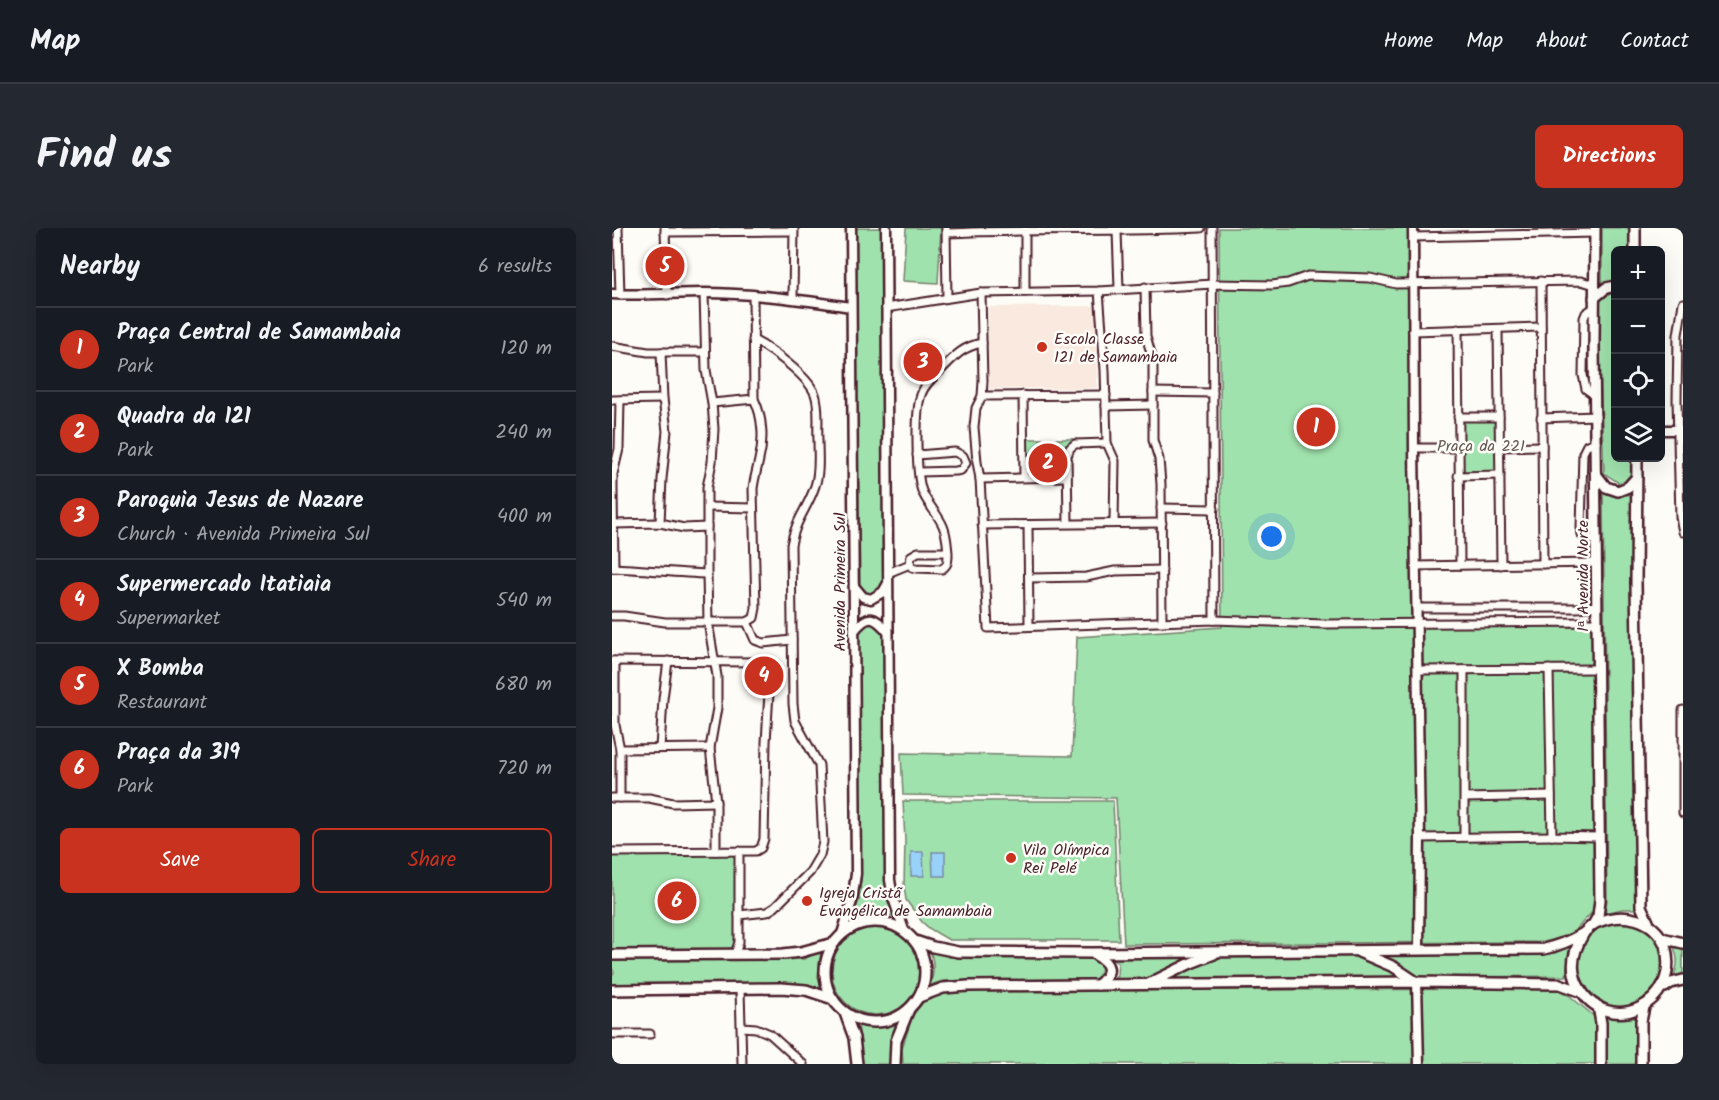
<!DOCTYPE html>
<meta charset="utf-8">
<style>
:root{--surface:#171b24;--page:#242831;--text:#f1f3f6;--muted:#9ea1a6;--line:#363941;--accent:#c8321e}
body{margin:0;font-family:Kalam,sans-serif;background:var(--page);color:var(--text)}
.controls{position:absolute;right:18px;top:18px;display:grid;overflow:hidden;border-radius:9px;box-shadow:0 6px 24px #0002}
.controls button{width:54px;height:54px;display:grid;place-items:center;padding:0;border:0;border-bottom:2px solid var(--line);background:var(--surface);color:var(--text);font:30px sans-serif}
.you{position:absolute;left:660px;top:309px;width:21px;height:21px;margin:-15px;border:4px solid #fff;border-radius:50%;background:#1a73e8;box-shadow:0 0 0 9px #1a73e833}
.badge{display:grid;place-items:center;width:39px;height:39px;border-radius:50%;background:var(--accent);color:#fff;font-size:20px;font-weight:700}
.pin{position:absolute;translate:-50% -50%;border:3px solid #fff;box-shadow:0 2px 6px #0006}
.list{margin:0;padding:0;list-style:none}
h2{display:flex;justify-content:space-between;align-items:center;height:78px;margin:0;padding:0 24px;font-size:26px}
h2 small{font-size:20px;font-weight:400;color:var(--muted)}
.list li{display:grid;grid-template-columns:39px 1fr auto;gap:18px;align-items:center;box-sizing:border-box;height:84px;padding:0 24px;border-top:2px solid var(--line)}
.list b{display:block;font-size:22px;white-space:nowrap}
.list p{margin:0;font-size:20px;white-space:nowrap;color:var(--muted)}
.list em{font-size:20px;font-style:normal;color:var(--muted)}
.actions{display:flex;gap:12px;padding:18px 24px}
.actions a{flex:1;padding:14px 0;border:2px solid var(--accent);border-radius:9px;text-align:center;font-size:21px;color:var(--accent)}
.actions .main{background:var(--accent);color:#fff}
.icon{flex:none;width:33px;height:33px;fill:none;stroke:currentColor;stroke-width:2;stroke-linecap:round;stroke-linejoin:round}
.map{position:relative;flex:none;width:1071px;height:836px;overflow:hidden;border-radius:9px}
header{display:flex;align-items:center;gap:36px;box-sizing:border-box;height:84px;padding:0 30px;background:var(--surface);border-bottom:2px solid var(--line)}
header strong{font-size:28px}
nav{display:flex;gap:33px;margin-inline-start:auto;font-size:21px}
.intro{display:flex;align-items:center;justify-content:space-between;box-sizing:border-box;height:144px;padding:0 36px}
h1{margin:0;font-size:42px}
.button{padding:15px 27px;border-radius:9px;background:var(--accent);color:#fff;font-size:21px;font-weight:700}
main{display:flex;gap:36px;padding:0 36px}
aside{flex:1;background:var(--surface);border-radius:9px;box-shadow:0 6px 24px #0002}
.map>svg:first-child{display:block}
</style>
<header>
<strong>Map</strong>
<nav><a>Home</a><a>Map</a><a>About</a><a>Contact</a></nav>
</header>
<div class="intro"><h1>Find us</h1><a class="button">Directions</a></div>
<main>
<aside>
<h2>Nearby<small>6 results</small></h2>
<ul class="list">
<li><span class="badge">1</span><div><b>Praça Central de Samambaia</b><p>Park</p></div><em>120 m</em></li>
<li><span class="badge">2</span><div><b>Quadra da 121</b><p>Park</p></div><em>240 m</em></li>
<li><span class="badge">3</span><div><b>Paroquia Jesus de Nazare</b><p>Church · Avenida Primeira Sul</p></div><em>400 m</em></li>
<li><span class="badge">4</span><div><b>Supermercado Itatiaia</b><p>Supermarket</p></div><em>540 m</em></li>
<li><span class="badge">5</span><div><b>X Bomba</b><p>Restaurant</p></div><em>680 m</em></li>
<li><span class="badge">6</span><div><b>Praça da 319</b><p>Park</p></div><em>720 m</em></li>
</ul>
<div class="actions"><a class="main">Save</a><a>Share</a></div>
</aside>
<div class="map">
<svg width="1071" height="836" viewBox="0 0 1071 836">
<rect width="100%" height="100%" fill="#fdfcf7"/>
<filter id="ink" filterUnits="userSpaceOnUse"><feTurbulence type="fractalNoise" baseFrequency=".0167" numOctaves="2"/><feDisplacementMap in="SourceGraphic" scale="12" xChannelSelector="R" yChannelSelector="G"/><feConvolveMatrix kernelMatrix="1 2 1 2 8 2 1 2 1" color-interpolation-filters="sRGB"/></filter>
<g filter="url(#ink)">
<!-- built -->
<polygon fill="#f9e9de" points="484,78 485,160 377,161 376,79"/>
<!-- green -->
<g fill="#a0e2ad" stroke="#75806c" stroke-width="1.5">
<polygon points="243,0 271,0 274,353 266,365 256,365 248,357"/>
<polygon points="294,0 329,0 326,55 291,53"/>
<polygon points="607,0 798,0 803,399 982,399 983,681 959,707 932,714 512,716 504,570 291,567 289,525 460,528 465,409 610,399"/>
<polygon points="990,0 1018,0 1018,22 1004,22 1003,52 990,59"/>
<polygon points="1003,64 1004,230 1022,230 1022,242 1010,257 992,245 985,72"/>
<rect x="850" y="189" width="39" height="56"/>
<polygon points="415,211 464,211 457,223 457,247 415,246"/>
<path d="M991,260C1002,266 1010,270 1022,265L1023,681H1010L993,685L995,671Z"/>
<path d="M256,393H267L272,402L276,654L281,688C267,685 255,684 241,689L247,672L249,650L247,404Z"/>
<polygon points="291,573 501,573 507,712 337,712 318,701 310,694 294,672 292,658 293,613"/>
<polygon points="130,623 129,723 0,723 0,624"/>
<path d="M1009,691L1038,700L1054,725L1044,766C1036,771 1027,778 1019,780C1014,782 1006,781 1000,779C967,769 953,725 983,701C991,695 999,693 1009,691Z"/>
<circle cx="264" cy="743" r="44"/>
<path d="M1061,717L1071,721V749H1061C1067,738 1066,729 1061,717Z"/>
<polygon points="958,718 954,748 502,752 505,747 506,735 496,729 943,725"/>
<path d="M317,720L337,729H479L491,738L485,751L331,753L318,757C323,743 322,733 317,720Z"/>
<polygon points="209,723 206,748 209,762 193,757 171,755 0,756 0,748 2,744 0,740 0,733 192,731"/>
<polygon points="945,761 958,768 983,789 983,836 291,836 290,820 301,787 312,773 341,763"/>
<path d="M991,786C1003,791 1013,792 1026,789V836H992Z"/>
<polygon points="287,793 279,820 280,836 251,836 246,795 268,798"/>
</g>
<!-- water -->
<g fill="#98d2f8" stroke="#798aa6" stroke-width="1.5">
<polygon points="299,624 311,624 312,648 299,648"/>
<polygon points="320,624 333,624 333,648 321,648"/>
</g>
<g fill="none" stroke-linecap="round" stroke-linejoin="round">
<defs>
<g id="minor">
<polyline points="6,0 8,67"/>
<polyline points="53,0 55,67"/>
<polyline points="334,0 335,70"/>
<polyline points="600,0 602,392"/>
<polyline points="505,3 507,61"/>
<polyline points="53,4 181,3"/>
<path d="M335,5C419,1 504,4 589,0"/>
<polyline points="802,9 983,5"/>
<polyline points="929,53 931,336"/>
<polyline points="533,59 534,108 541,132 541,212 547,231 549,256 550,394"/>
<polyline points="487,63 493,142 495,215 503,233 502,295"/>
<polyline points="413,64 413,0"/>
<polyline points="92,65 94,142 100,175 102,201 100,234 95,259 95,346 96,394 105,448 105,480 98,520 104,574 104,623"/>
<polyline points="369,65 371,153 370,168 364,180 362,199 365,234 368,251 376,400 602,392 712,396 985,394"/>
<polyline points="181,71 182,0"/>
<polyline points="1071,75 1066,107 1065,172 1068,289 1071,304"/>
<polyline points="274,80 369,65 487,63 601,56 660,57 676,55 696,48 758,50 784,56 969,53 983,57"/>
<polyline points="982,80 974,85 972,90 971,147 974,161 981,166 983,165"/>
<polyline points="846,101 848,337"/>
<polyline points="886,101 889,337"/>
<polyline points="801,103 929,99"/>
<polyline points="0,118 36,124 93,124"/>
<polyline points="541,164 601,165"/>
<polyline points="411,167 412,249"/>
<polyline points="370,168 494,167"/>
<polyline points="0,172 51,171"/>
<polyline points="100,175 142,171"/>
<polyline points="494,178 541,177"/>
<polyline points="846,189 887,189"/>
<polyline points="929,190 984,188"/>
<polyline points="984,214 975,217 971,225 969,300 970,307 973,310 984,312"/>
<polyline points="888,219 930,218"/>
<polyline points="802,220 846,220"/>
<polyline points="305,227 343,224 351,228 354,235 349,242 344,243 307,244"/>
<polyline points="846,248 888,247"/>
<polyline points="368,251 455,249"/>
<polyline points="96,279 141,280"/>
<polyline points="549,280 602,281"/>
<polyline points="48,295 50,251 55,203 51,171 49,124"/>
<polyline points="456,295 455,228 458,220 463,216 495,215"/>
<polyline points="2,296 48,295 72,300 95,299"/>
<polyline points="370,297 550,295"/>
<polyline points="416,297 417,398"/>
<path d="M336,324H306L299,328L298,336L300,339L304,340L330,341C336,337 336,333 336,325C335,316 335,307 331,298C326,286 315,276 310,263C304,247 303,183 309,167C312,157 321,149 329,142C343,128 350,119 370,115"/>
<polyline points="804,338 984,335"/>
<path d="M0,340C32,341 63,345 95,346"/>
<polyline points="2,340 1,261 1,246 7,221 8,172"/>
<polyline points="276,345 298,336"/>
<polyline points="417,350 474,349 503,343 550,342"/>
<polyline points="804,380 965,380 985,378"/>
<path d="M0,388H12L53,394H135L142,390L144,380L141,261C142,251 145,242 147,232C152,213 151,189 142,171L141,68"/>
<polyline points="135,394 143,412 151,415 180,412"/>
<polyline points="0,433 144,434 154,439 158,448 154,514 152,611 149,620 144,623 0,624"/>
<polyline points="3,433 3,497 8,521 8,570"/>
<polyline points="937,441 940,608 987,609"/>
<polyline points="806,442 986,441"/>
<polyline points="852,442 852,609"/>
<polyline points="1071,482 1071,585"/>
<polyline points="48,520 51,471 56,433"/>
<polyline points="8,521 98,520"/>
<polyline points="0,570 37,570 61,575 104,574"/>
<polyline points="853,570 939,568"/>
<polyline points="808,610 940,608"/>
<path d="M127,687L155,684L163,679L198,644L208,627L211,614L207,537L183,493L181,476L179,317C183,292 196,280 203,258C208,244 206,227 206,212C205,197 208,180 203,166C195,147 159,121 141,112"/>
<polyline points="123,726 127,714 127,623"/>
<polyline points="128,761 130,836"/>
<polyline points="130,799 144,800 158,806 191,836"/>
<polyline points="0,806 38,806"/>
</g>
<g id="tertiary">
<polyline points="274,0 278,652 281,670 292,702"/>
<polyline points="801,0 802,220 808,610 807,722"/>
<path d="M0,66C31,68 61,65 92,65C141,65 191,72 239,79"/>
<polyline points="1048,202 1071,202"/>
<polyline points="242,358 251,369 259,371 271,364 275,357"/>
<path d="M242,403C256,385 263,388 276,404"/>
<polyline points="230,706 240,673 244,646 239,0"/>
<polyline points="805,754 807,836"/>
</g>
<g id="secondary">
<polyline points="1023,0 1023,22"/>
<polyline points="982,70 994,60 1004,58"/>
<polyline points="1025,230 1024,354 1029,678 1037,696"/>
<polyline points="984,246 994,259 1006,263 1016,259 1025,249"/>
<circle cx="263" cy="744" r="50"/>
<polyline points="982,695 986,688 988,672 982,117 983,0"/>
<polyline points="1050,710 1071,715"/>
<path d="M303,713L321,719L346,724L480,725L932,721C945,718 958,713 970,706C975,703 979,697 984,695C1010,683 1042,690 1053,717C1071,777 994,812 966,757C957,739 962,721 972,705"/>
<polyline points="747,724 782,739 803,753"/>
<path d="M482,726C500,736 501,744 486,757"/>
<polyline points="0,727 171,726 189,724 222,715"/>
<polyline points="538,755 579,735 602,726"/>
<polyline points="1053,759 1059,755 1071,752"/>
<polyline points="0,762 169,760 194,762 221,771"/>
<polyline points="307,769 331,760 356,758 805,754 948,756 970,764"/>
<polyline points="986,778 989,795 989,836"/>
<polyline points="233,785 242,810 245,836"/>
<polyline points="283,836 284,813 297,781"/>
<polyline points="1029,836 1029,793 1032,779"/>
</g>
</defs>
<!-- minor casing -->
<use href="#minor" stroke="#4a1f2b" stroke-width="11"/>
<!-- tertiary casing -->
<use href="#tertiary" stroke="#4a1f2b" stroke-width="13"/>
<!-- secondary casing -->
<use href="#secondary" stroke="#4a1f2b" stroke-width="14"/>
<!-- minor -->
<use href="#minor" stroke="#fdfcf7" stroke-width="7"/>
<!-- tertiary -->
<use href="#tertiary" stroke="#fdfcf7" stroke-width="8"/>
<!-- secondary -->
<use href="#secondary" stroke="#fdfcf7" stroke-width="9"/>
</g>
</g>
<!-- markers -->
<g fill="#c8321e" stroke="#fdfcf7" stroke-width="2">
<circle cx="430" cy="119" r="6"/>
<circle cx="399" cy="630" r="6"/>
<circle cx="195" cy="673" r="6"/>
</g>
<g text-anchor="middle" stroke-width="5" stroke-linejoin="round" paint-order="stroke">
<!-- poi labels -->
<g font-size="16" fill="#4a1f2b" stroke="#fdfcf7" text-anchor="start">
<text x="442" y="116">Escola Classe<tspan x="442" dy="18">121 de Samambaia</tspan></text>
<text x="411" y="627">Vila Olímpica<tspan x="411" dy="18">Rei Pelé</tspan></text>
<text x="207" y="670">Igreja Cristã<tspan x="207" dy="18">Evangélica de Samambaia</tspan></text>
</g>
<!-- park labels -->
<g font-size="16" fill="#645a52" stroke="#fdfcf7">
<text x="869" y="223">Praça da 221</text>
</g>
<!-- street labels -->
<g font-size="16" fill="#4a1f2b" stroke="#fdfcf7">
<text transform="translate(970 348) rotate(-90)" y="6">1ᵃ Avenida Norte</text>
<text transform="translate(227 354) rotate(-90)" y="6">Avenida Primeira Sul</text>
</g>
</g>
</svg>
<div class="controls">
<button>+</button>
<button>−</button>
<button><svg class="icon" aria-label="locate" viewBox="0 0 24 24"><circle cx="12" cy="12" r="6"/><path d="M12 2v4M12 18v4M2 12h4M18 12h4"/></svg></button>
<button><svg class="icon" aria-label="layers" viewBox="0 0 24 24"><path d="M12 4l9 5-9 5-9-5zM3 14l9 5 9-5"/></svg></button>
</div>
<div class="you"></div>
<div class="pin badge" style="left:704px;top:199px">1</div>
<div class="pin badge" style="left:436px;top:235px">2</div>
<div class="pin badge" style="left:311px;top:134px">3</div>
<div class="pin badge" style="left:152px;top:448px">4</div>
<div class="pin badge" style="left:53px;top:38px">5</div>
<div class="pin badge" style="left:65px;top:673px">6</div>
</div>
</main>
